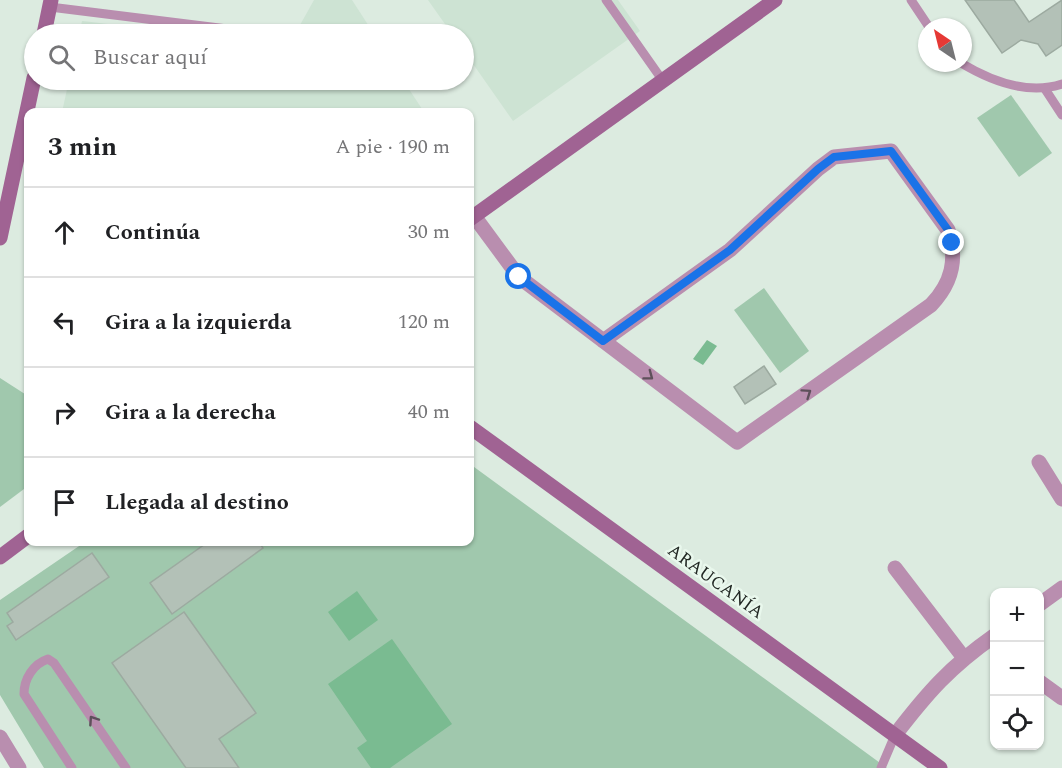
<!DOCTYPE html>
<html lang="es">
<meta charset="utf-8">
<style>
:root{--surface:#fff;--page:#f2f2f2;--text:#202124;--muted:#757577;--line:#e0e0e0}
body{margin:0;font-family:Spectral,serif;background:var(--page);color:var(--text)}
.controls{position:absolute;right:18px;bottom:18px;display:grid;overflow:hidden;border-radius:12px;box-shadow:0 2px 4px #0004}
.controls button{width:54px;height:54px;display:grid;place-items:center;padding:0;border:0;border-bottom:2px solid var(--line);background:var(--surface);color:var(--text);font:30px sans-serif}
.compass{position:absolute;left:918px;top:18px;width:54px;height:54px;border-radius:50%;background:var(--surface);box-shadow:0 2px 4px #0004;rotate:325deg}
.stop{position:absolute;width:18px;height:18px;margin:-14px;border:4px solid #1a73e8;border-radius:50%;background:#fff}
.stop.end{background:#1a73e8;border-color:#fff;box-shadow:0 2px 6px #0008}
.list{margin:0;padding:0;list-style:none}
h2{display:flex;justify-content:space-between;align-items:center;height:78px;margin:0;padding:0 24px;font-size:26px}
h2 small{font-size:20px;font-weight:400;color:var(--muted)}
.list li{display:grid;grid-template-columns:39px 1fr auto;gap:18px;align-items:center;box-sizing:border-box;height:90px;padding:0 24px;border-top:2px solid var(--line)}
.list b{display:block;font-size:22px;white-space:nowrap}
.list em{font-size:20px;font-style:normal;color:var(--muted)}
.icon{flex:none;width:33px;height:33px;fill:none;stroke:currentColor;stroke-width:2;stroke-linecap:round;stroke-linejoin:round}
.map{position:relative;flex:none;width:1062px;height:768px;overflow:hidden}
.search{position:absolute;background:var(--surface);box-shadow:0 2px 4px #0004;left:24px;top:24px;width:450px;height:66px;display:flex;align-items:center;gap:15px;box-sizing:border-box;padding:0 21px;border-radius:33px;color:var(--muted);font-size:22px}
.panel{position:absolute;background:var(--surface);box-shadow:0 2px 4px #0004;left:24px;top:108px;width:450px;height:438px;border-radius:12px}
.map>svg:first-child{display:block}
</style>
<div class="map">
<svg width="1062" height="768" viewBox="0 0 1062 768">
<rect width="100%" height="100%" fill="#dcebe0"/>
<!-- built -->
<g fill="#cde3d3">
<polygon points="314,0 352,0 374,34 295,34"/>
<polygon points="428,0 618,0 640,31 513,121 464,51 464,34 452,34"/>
<polygon points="82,21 83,21 190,34 79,34"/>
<polygon points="69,80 403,80 424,112 62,112"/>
</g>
<!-- green -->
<g fill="#a0c8ad">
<polygon points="1011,95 1052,153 1019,177 977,118"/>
<polygon points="764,288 809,351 780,373 734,310"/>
<polygon points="0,378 28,396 28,486 0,507"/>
<polygon points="470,464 887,768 44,768 0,695 0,600 85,542 470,542"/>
</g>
<!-- water -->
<g fill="#7abb91">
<polygon points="707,340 717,346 703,365 693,359"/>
<polygon points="357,591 378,620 349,641 328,612"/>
<polygon points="392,639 452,724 390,768 371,768 357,748 367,741 328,684"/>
</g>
<!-- building -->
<g fill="#b3c1b7" stroke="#9caaa0" stroke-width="1.5">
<polygon points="965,0 1014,0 1029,22 1062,0 1062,45 1046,56 1038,44 1021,40 1002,53"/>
<polygon points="764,366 776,384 745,404 734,387"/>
<polygon points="208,542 259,542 263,548 172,614 150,583"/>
<polygon points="92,553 109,577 16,640 7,626 13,622 7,613"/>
<polygon points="184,612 256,713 219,739 239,768 186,768 112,663"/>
</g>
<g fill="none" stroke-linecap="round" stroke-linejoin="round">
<!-- lane -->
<g stroke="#b98eaf" stroke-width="9">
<polyline points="606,0 663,81"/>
<polyline points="911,0 929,27"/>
<polyline points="50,7 267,34"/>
<path d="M961,63C991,81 1028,95 1062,84"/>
<polyline points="1045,89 1062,115"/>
<path d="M72,768L24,694C24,679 33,664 48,659L54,663L126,768"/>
<polyline points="881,768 895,735"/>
</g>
<!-- street -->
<g stroke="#b98eaf" stroke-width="15">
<path d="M474,216L519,277L737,442L931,305C952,283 958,259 948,230L891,151L834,157L818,169L730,250L603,341"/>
<polyline points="1039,462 1062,499"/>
<polyline points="895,568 964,658"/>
<polyline points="1040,604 1062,588"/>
<polyline points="1040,682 1062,698"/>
<path d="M895,735C928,692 950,667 994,636"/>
<polyline points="0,737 19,768"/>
</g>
<!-- secondary -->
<g stroke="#a06393" stroke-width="15">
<polyline points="44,34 51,0"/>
<polyline points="470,219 775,0"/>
<polyline points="0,238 34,78"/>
<polyline points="470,427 940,768"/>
<polyline points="0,557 28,536"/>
</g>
</g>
<!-- one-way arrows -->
<defs><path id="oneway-chevron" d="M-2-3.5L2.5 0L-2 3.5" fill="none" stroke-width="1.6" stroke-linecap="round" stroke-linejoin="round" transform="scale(1.5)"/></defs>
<g stroke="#5e505b">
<use href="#oneway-chevron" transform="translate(649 376) rotate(37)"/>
<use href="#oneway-chevron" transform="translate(807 393) rotate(-35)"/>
<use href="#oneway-chevron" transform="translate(93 720) rotate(-124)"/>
</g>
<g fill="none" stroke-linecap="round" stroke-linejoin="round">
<!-- route -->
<polyline stroke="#1a73e8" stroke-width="8" points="519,277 603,341 730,250 818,169 834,157 891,151 948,230 952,243"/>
</g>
<g text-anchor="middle" stroke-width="5" stroke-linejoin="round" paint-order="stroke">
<!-- street labels -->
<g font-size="18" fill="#212723" stroke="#e9f8ed">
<text transform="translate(716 581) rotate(36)" y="6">ARAUCANÍA</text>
</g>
</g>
</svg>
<div class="controls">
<button>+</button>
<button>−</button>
<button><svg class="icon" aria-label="locate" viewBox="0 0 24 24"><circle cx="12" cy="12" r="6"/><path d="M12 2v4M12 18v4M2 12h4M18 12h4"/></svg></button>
</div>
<svg class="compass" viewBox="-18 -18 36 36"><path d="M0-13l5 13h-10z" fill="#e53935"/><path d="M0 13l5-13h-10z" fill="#757577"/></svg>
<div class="stop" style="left:519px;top:277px"></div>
<div class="stop end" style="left:952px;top:243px"></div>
<div class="search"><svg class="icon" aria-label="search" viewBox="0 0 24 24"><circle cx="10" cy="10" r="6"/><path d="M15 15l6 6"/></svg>Buscar aquí</div>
<section class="panel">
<h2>3 min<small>A pie · 190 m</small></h2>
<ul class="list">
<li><svg class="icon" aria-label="ahead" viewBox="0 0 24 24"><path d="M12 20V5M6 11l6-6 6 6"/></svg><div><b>Continúa</b></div><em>30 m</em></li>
<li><svg class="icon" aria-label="left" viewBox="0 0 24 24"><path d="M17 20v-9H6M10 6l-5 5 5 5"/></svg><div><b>Gira a la izquierda</b></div><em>120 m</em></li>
<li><svg class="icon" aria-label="right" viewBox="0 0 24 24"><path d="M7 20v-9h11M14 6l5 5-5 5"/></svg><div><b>Gira a la derecha</b></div><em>40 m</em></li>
<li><svg class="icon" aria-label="arrive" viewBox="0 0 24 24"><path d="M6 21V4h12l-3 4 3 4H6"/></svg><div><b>Llegada al destino</b></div></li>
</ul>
</section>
</div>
